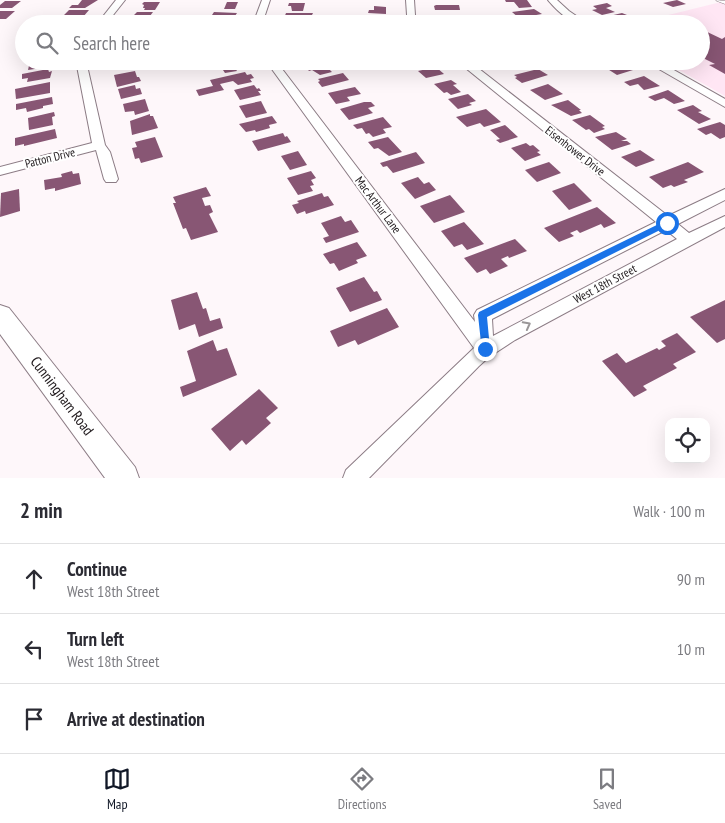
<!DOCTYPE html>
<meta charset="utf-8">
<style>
:root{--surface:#fff;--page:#f2f2f3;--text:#2b2b33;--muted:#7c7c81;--line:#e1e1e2;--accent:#111827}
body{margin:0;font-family:"PT Sans Narrow",sans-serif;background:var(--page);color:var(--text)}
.controls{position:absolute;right:15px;bottom:15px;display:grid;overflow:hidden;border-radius:10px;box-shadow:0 5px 20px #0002}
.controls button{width:45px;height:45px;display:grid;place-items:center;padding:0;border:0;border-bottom:1px solid var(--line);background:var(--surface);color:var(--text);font:25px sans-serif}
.stop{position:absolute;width:15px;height:15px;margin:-11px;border:4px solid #1a73e8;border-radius:50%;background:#fff}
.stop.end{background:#1a73e8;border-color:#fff;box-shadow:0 1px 5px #0008}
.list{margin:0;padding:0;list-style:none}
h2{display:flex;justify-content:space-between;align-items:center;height:65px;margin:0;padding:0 20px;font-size:21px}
h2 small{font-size:16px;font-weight:400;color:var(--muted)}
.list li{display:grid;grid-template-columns:32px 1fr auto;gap:15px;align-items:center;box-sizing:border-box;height:70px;padding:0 20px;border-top:1px solid var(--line)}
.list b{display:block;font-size:19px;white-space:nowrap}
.list p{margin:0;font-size:16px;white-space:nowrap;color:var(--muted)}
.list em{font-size:16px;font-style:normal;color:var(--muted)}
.icon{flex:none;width:28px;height:28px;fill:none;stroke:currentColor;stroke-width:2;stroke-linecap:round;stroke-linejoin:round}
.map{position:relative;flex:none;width:725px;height:478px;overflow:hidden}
.search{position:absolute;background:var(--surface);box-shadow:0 5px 20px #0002;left:15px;right:15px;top:15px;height:55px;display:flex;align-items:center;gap:12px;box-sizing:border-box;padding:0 18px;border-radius:28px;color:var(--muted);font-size:19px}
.sheet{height:275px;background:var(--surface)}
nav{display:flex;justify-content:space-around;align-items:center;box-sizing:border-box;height:70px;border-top:1px solid var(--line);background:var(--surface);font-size:14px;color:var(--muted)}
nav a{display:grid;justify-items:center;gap:2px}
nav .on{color:var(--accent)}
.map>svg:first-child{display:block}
</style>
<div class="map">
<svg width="725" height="478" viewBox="0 0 725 478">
<rect width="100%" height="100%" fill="#fef7fa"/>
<!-- built -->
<polygon fill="#ffe6f4" points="725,1 725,96 663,61 701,61 701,24 632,24"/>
<!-- building -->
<g fill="#885674">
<polygon points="82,0 98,0 85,8 69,8 72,5 78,5"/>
<polygon points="505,0 527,0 532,7 519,8 514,2 506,2"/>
<polygon points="677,0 686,4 673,7 663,3"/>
<polygon points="5,1 21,1 12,8 0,8 0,5"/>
<polygon points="144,2 160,2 155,10 144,10 145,8 143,8 144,5 142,4"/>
<polygon points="227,2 238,2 235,9 224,9"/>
<polygon points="289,3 305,3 303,11 292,11 291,6 288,6"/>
<polygon points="607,3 612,6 606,8 615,12 602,15 592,10 597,9 593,6"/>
<polygon points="436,5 459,5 460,10 435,10 434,6"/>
<polygon points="374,6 386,7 386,14 368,13 369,10 374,10"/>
<polygon points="534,9 542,14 519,18 512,12"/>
<polygon points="69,10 89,10 83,17 47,19 50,17 63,16"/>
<polygon points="0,11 15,11 6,19 0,19"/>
<polygon points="137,12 153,12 147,20 136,20 137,15 134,15"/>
<polygon points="214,12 237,13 235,16 232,16 228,21 202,21 203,18 210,18"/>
<polygon points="286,13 313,13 310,19 284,18"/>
<polygon points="622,13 627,15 620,17 630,20 617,23 605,17"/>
<polygon points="453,15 459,23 441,22 437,16"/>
<polygon points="701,29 722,39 725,37 725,74 709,65 715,64 701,57"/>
<polygon points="30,61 46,61 41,68 28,70"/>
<polygon points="116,61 133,61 134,65 112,70 110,63"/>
<polygon points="227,61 238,61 240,63 236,64 238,67 235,68 237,71 225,73 221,67 213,69 210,65"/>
<polygon points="326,61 335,61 337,63 326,66 332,72 320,75 312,70 309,71 305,66"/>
<polygon points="407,61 432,61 432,62 414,66"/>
<polygon points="500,61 522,61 526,64 504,70 494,63"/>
<polygon points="622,64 633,70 617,75 606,68"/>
<polygon points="436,67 444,74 426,78 418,71"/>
<polygon points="48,69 49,72 52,71 50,78 27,82 28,78 22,79 22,74"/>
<polygon points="538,69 548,75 522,83 515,78 517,77 514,75"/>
<polygon points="135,71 137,77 139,77 141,81 117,87 114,75"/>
<polygon points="245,72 247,75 251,74 254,78 250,79 252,82 238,85 233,81 220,84 224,90 199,96 196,90 213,86 210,80"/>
<polygon points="343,73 349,80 322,87 318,82 320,81 318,79"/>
<polygon points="644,76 660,86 644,90 638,84 630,86 624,82"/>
<polygon points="451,80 457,84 453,85 461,92 451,95 447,92 444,93 434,84"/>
<polygon points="50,82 50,93 16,99 15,89"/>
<polygon points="548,84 563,94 545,100 530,90"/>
<polygon points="135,85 136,89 140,88 142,94 121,99 118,89"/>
<polygon points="254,85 257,89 259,88 261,91 258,91 261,95 240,100 234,90"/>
<polygon points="355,87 361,94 347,97 350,101 336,104 328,93"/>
<polygon points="668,90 685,101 674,104 664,98 655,101 648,97"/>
<polygon points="468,94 476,101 469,103 472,105 458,109 448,99"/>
<polygon points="52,97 53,104 43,106 43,108 27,112 26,108 16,110 16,104"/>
<polygon points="145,99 149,111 135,115 134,111 125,112 123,104"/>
<polygon points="568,100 581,110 579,110 582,113 571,116 551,105"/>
<polygon points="261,101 267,113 246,118 239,106"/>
<polygon points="364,102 371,102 375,106 368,108 373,113 349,120 340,109"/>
<polygon points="693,105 702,111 698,112 711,119 699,124 677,110"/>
<polygon points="486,109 501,122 484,127 480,123 467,127 456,117"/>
<polygon points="54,112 55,116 52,117 53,125 29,130 28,118"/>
<polygon points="150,114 150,116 153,116 158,128 132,135 130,121"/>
<polygon points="590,115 605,126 602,127 605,129 594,133 589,129 586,130 572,120"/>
<polygon points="272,116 277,123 269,125 270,128 256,132 255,130 246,132 239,124"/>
<polygon points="383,117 392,127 383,129 386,133 373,137 369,133 366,134 362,128 357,129 353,125"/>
<polygon points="720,122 725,125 725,137 720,139 711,133 706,135 697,129"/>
<polygon points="505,125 518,137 500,143 496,140 500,139 490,130"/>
<polygon points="55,129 57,138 24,146 24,144 15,146 15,138"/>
<polygon points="616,132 627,139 621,141 627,141 631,144 612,150 595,137"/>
<polygon points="283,133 285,137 287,136 291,142 258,151 252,141"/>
<polygon points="155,137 163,157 141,163 139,158 135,159 132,148 137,147 135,142"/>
<polygon points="388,137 402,152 389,156 378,148 374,149 368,142"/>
<polygon points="526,143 530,146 533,145 540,151 537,152 541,155 525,161 511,148"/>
<polygon points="640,150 655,160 636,167 621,157"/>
<polygon points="298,151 307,165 290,170 281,156"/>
<polygon points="416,152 425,163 393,173 387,166 383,167 380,163"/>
<polygon points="549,162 561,173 537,182 525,170"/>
<polygon points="688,162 704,172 684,180 688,182 674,187 671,185 663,188 649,177"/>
<polygon points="72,171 73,174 79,173 81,184 55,191 55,188 45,190 44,180 62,177 61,174"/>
<polygon points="311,171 316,178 311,180 314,185 310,186 313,191 298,195 287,178"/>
<polygon points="418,177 424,184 429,182 436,190 415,199 401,183"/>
<polygon points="574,183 592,201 569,210 552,191"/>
<polygon points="206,187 211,196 202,198 205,206 210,205 213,212 209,214 218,232 191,240 186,228 183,229 173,203 176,203 173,197"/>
<polygon points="19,189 20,211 0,217 1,193"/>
<polygon points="322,193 324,197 328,196 334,205 306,214 305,211 297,214 292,205 299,203 297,201"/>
<polygon points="450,195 465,212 434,223 420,206"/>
<polygon points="597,207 616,223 604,228 601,224 580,233 577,230 570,233 574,236 559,242 544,228"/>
<polygon points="341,216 345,222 351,220 359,232 326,243 323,238 329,236 321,223"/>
<polygon points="464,222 484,244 467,250 462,244 454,247 441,231"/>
<polygon points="515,239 527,251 509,258 508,256 501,259 508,266 490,274 486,269 477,273 464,258"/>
<polygon points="357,242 367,256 356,260 358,263 339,271 334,263 330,264 323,254"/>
<polygon points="364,277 374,292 377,291 382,300 350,312 336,288"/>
<polygon points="197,292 203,309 206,308 210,321 220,318 223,328 199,337 195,324 179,330 171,300"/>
<polygon points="725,300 725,339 717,343 690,317"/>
<polygon points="387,308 399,327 358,345 355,340 338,347 330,331"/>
<polygon points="677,333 696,352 673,364 677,368 643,386 647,390 634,397 602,361 617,353 626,363 657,348 659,350 666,346 661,341"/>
<polygon points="213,340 217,351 227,348 237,375 183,397 180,387 196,381 187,351"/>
<polygon points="259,389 278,408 266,418 271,423 246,445 242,440 230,451 211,429"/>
</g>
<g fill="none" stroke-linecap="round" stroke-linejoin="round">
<defs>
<polygon id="lane" points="716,0 725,1 725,4 717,1"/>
<g id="street">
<polygon points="116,0 125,0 106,24 97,24"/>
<polygon points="262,0 270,0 262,24 253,24"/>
<polygon points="406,0 414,0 415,15 420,24 411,24 407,15"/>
<path d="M548,0H557L569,11L588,24C571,24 559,13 548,0Z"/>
<polygon points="76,61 86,61 105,145 110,152 118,179 116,182 106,182 104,179 96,150 0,175 0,167 92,143"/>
<path d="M266,61H276L475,322L474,315L477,310L656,222L457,61H469L668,216L725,189V200L678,224L689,233L725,216V227L515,340L489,357L479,366L369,478H343L346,470L474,348ZM666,230L677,239L493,336L492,319Z"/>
<polygon points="645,61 658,61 725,99 725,107"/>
</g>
<polygon id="secondary" points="0,305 9,308 135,467 139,478 105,478 0,334"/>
</defs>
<!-- lane casing -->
<use href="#lane" stroke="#8c7c85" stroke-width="1"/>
<!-- street casing -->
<use href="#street" stroke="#8c7c85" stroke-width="2"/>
<!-- secondary casing -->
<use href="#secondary" stroke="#8c7c85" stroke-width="2"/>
<!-- lane -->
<use href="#lane" fill="#fff" fill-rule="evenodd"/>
<!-- street -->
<use href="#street" fill="#fff" fill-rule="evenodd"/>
<!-- secondary -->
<use href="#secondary" fill="#fff" fill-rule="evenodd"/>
</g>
<!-- one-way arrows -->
<defs><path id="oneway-chevron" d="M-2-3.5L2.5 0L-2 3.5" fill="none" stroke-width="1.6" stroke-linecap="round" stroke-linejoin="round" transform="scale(1.25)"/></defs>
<use stroke="#9a9798" href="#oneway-chevron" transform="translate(527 325) rotate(-28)"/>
<!-- route -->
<polygon fill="#1a73e8" points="667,220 670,221 670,225 487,317 490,349 489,352 482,352 478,315 479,312"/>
<g text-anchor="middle" stroke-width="4" stroke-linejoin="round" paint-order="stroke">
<!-- street labels -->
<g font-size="12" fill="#1e181b" stroke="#fff">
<text transform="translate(575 151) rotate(38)" y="4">Eisenhower Drive</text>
<text transform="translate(50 158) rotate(-14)" y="4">Patton Drive</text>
<text transform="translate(378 205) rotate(53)" y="4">Mac Arthur Lane</text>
<text transform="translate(605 284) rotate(-28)" y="4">West 18th Street</text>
</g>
<!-- near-street labels -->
<g font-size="15" fill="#1e181b" stroke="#fff">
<text transform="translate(62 396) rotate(53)" y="5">Cunningham Road</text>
</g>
</g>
</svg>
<div class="controls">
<button><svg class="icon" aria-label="locate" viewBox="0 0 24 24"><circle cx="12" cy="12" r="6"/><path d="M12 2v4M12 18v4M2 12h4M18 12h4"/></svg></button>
</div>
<div class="stop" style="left:667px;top:223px"></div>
<div class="stop end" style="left:485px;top:349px"></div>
<div class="search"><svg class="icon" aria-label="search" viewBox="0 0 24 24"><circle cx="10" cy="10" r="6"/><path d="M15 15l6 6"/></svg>Search here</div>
</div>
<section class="sheet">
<h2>2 min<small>Walk · 100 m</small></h2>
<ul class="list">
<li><svg class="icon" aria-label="ahead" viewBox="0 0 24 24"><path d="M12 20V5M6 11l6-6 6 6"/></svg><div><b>Continue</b><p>West 18th Street</p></div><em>90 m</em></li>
<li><svg class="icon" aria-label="left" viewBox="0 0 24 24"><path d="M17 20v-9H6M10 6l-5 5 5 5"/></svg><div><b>Turn left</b><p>West 18th Street</p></div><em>10 m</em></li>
<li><svg class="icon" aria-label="arrive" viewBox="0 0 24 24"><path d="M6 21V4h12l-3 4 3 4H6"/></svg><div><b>Arrive at destination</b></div></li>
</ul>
</section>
<nav>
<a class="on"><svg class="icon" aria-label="map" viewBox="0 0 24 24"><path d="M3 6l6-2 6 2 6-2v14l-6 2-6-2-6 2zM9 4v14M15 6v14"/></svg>Map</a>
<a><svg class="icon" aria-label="directions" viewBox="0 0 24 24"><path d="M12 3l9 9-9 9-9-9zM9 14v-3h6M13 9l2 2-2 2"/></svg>Directions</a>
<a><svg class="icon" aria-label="saved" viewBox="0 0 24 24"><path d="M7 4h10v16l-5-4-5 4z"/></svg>Saved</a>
</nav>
